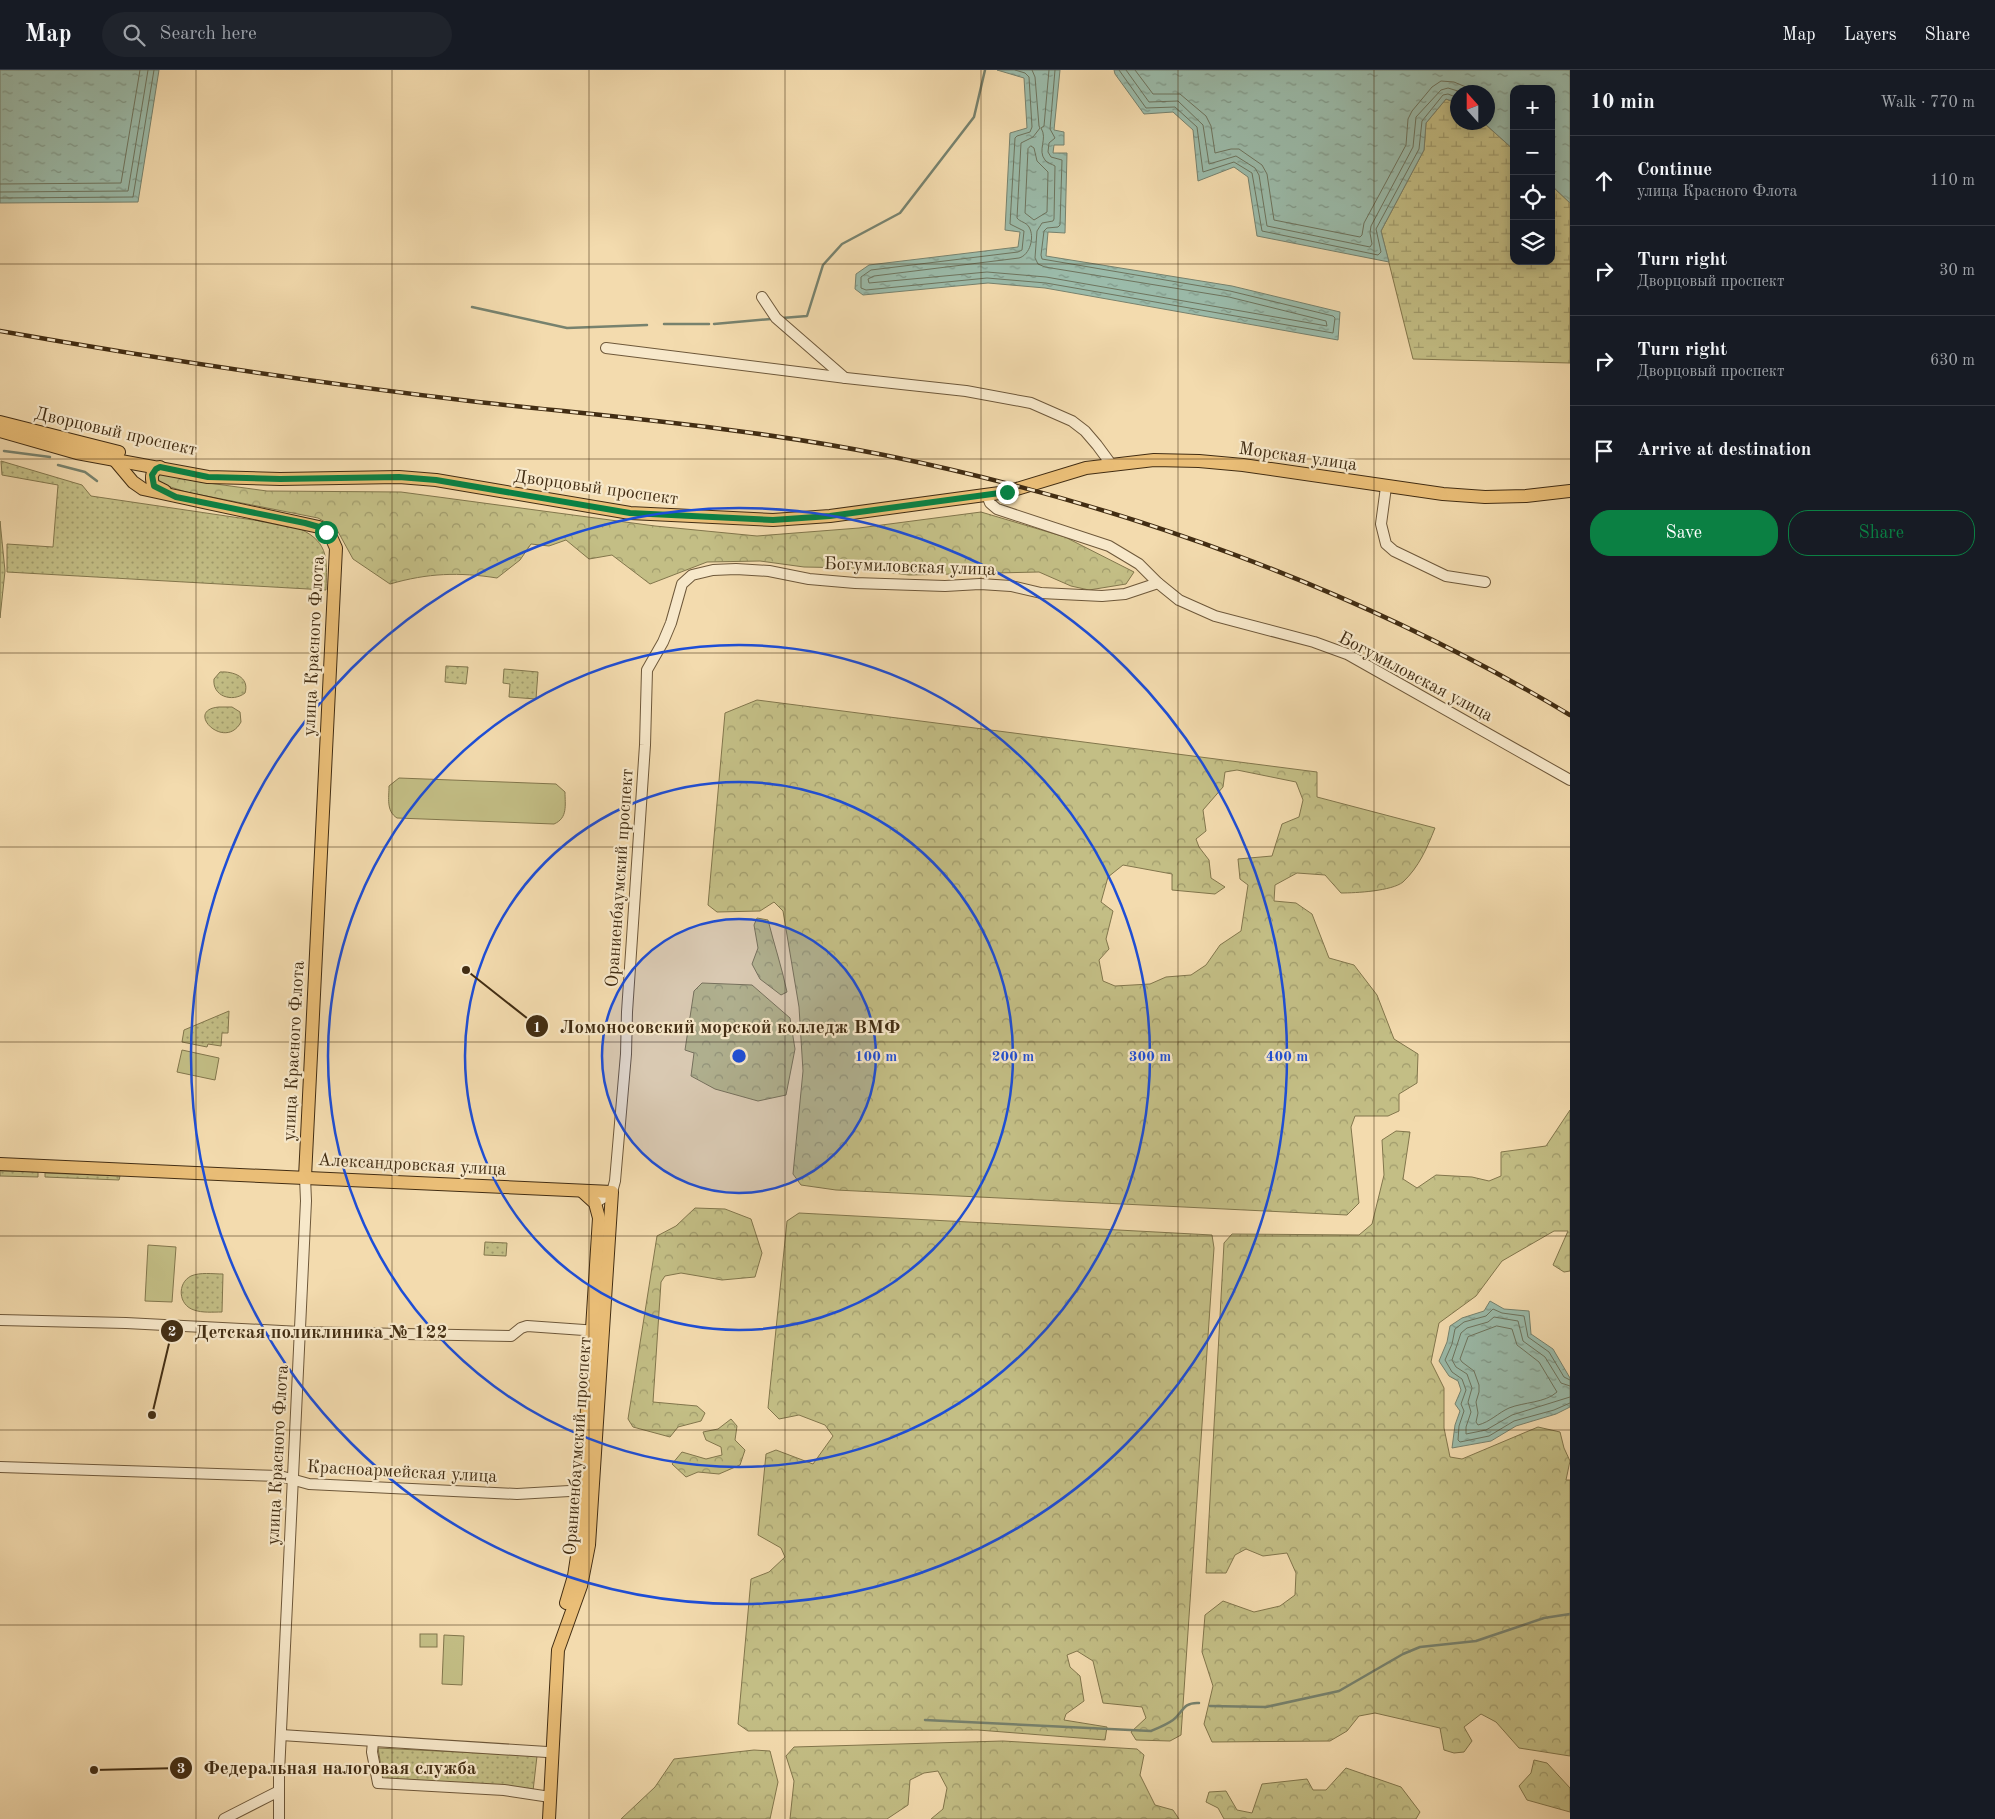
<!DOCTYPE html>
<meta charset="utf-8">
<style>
:root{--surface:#171b24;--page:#20242c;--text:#f1f3f6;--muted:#9ea1a6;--line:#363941;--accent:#0b8043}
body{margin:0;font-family:"Old Standard TT",serif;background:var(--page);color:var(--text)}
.controls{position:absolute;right:15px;top:15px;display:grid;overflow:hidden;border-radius:10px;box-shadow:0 2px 12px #0003}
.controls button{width:45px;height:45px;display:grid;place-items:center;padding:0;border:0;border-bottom:1px solid var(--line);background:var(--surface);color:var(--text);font:25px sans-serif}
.compass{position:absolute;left:1450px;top:15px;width:45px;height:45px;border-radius:50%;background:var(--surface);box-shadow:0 2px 12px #0003;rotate:339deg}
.stop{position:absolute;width:15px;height:15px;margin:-11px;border:4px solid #0b8043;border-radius:50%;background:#fff}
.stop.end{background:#0b8043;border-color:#fff;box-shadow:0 1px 5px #0008}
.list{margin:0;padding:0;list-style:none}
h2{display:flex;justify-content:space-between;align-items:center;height:65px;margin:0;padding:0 20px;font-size:21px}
h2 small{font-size:16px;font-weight:400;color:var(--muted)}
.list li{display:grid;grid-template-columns:32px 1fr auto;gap:15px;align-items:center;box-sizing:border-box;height:90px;padding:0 20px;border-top:1px solid var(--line)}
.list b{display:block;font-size:19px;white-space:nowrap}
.list p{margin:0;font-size:16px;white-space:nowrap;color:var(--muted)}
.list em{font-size:16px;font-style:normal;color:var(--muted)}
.actions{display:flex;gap:10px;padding:15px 20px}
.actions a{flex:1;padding:11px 0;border:1px solid var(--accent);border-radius:20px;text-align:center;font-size:18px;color:var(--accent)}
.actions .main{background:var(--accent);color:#fff}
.icon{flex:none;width:28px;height:28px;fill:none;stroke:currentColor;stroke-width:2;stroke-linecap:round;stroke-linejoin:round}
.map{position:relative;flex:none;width:1570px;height:1749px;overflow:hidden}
header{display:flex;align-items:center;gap:30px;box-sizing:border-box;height:70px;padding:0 25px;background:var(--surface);border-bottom:1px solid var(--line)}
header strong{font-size:24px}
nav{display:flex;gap:28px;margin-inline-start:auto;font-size:18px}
.search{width:350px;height:45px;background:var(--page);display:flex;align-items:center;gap:12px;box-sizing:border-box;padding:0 18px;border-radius:28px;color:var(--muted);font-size:19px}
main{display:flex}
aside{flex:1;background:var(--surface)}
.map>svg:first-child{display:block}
</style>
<header>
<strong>Map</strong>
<div class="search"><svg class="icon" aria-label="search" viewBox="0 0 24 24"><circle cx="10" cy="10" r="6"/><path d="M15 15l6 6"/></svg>Search here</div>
<nav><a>Map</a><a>Layers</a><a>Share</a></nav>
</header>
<main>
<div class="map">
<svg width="1570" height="1749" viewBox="0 0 1570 1749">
<defs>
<pattern id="green-dots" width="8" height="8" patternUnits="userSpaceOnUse" patternTransform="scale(1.25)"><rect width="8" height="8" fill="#c3be85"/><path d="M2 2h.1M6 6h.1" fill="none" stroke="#a09b6c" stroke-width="1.8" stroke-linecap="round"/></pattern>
<pattern id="forest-crowns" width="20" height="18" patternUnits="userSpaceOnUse" patternTransform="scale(1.25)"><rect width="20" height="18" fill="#c3be85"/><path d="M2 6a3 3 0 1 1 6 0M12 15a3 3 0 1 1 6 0" fill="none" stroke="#a09b6c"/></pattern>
<pattern id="wetland-marsh" width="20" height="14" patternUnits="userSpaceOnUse" patternTransform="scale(1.25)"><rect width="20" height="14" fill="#c3be85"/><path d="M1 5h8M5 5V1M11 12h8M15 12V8" fill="none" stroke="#a09b6c"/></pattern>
<pattern id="water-ripples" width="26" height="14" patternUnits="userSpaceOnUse" patternTransform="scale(1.25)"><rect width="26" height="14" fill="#9bbbaa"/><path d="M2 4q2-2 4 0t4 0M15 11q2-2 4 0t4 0" fill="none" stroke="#809889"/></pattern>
</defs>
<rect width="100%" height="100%" fill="#f3dbae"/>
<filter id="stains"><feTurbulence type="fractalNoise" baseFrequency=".004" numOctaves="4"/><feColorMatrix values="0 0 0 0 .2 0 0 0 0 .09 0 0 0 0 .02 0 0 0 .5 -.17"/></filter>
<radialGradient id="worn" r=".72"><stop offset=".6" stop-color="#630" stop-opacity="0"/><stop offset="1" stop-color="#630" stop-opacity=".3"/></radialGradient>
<!-- green -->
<g fill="url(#green-dots)" stroke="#82764c">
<path d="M1,391L82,415L91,426L294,456C329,471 327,485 326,520L7,502V474L53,477L58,415L2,405Z"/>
<polygon points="0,451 5,501 0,548"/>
<polygon points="446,596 468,597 466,614 445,612"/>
<polygon points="504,599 538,602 536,629 509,627 510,614 503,613"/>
<path d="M220,602C233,601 250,607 245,623C232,633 212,626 214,609Z"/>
<path d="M219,637H232L240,642L241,652C225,682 183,640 219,637Z"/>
<polygon points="229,941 228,963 222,963 221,976 208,974 207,977 182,972 184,960"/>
<polygon points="0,1101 38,1102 38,1107 0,1106"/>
<polygon points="45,1103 120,1106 119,1110 45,1107"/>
<polygon points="485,1172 507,1173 506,1186 484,1185"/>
<path d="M223,1204L222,1242C213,1242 202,1243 194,1240C178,1235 177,1213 191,1206C200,1202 213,1204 223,1204Z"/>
<polygon points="378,1678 537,1686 533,1721 383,1709"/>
</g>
<!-- forest -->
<g fill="url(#forest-crowns)" stroke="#82764c" fill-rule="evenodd">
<path d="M161,404L201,412L267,421L401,422L655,456L757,466L859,458L981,442L1065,467L1134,502L1126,514L1089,520L1071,516L1039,502L909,505L857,498L804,497L760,491L707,492L650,514L612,485L589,489L566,470L549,476L531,474L520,490L497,508C459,502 428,503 390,514L353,489L336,458L318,448L186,422L158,413L157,405Z"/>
<path d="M757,630L1317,702V727L1435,758C1427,778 1419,797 1403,812C1392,821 1356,823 1341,823L1325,805L1297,803L1275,815L1274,831L1296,833L1312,844L1329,888L1354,895L1377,925L1394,969L1418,984L1417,1013L1399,1024V1041L1388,1046H1355L1351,1057L1359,1133L1347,1145L836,1120L801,1115L793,1104L803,1001L799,937L783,841L774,832L760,841L717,842L708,835L725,643ZM1237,700L1296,712L1303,730L1299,747L1282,754L1272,786L1238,789L1240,809L1248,815L1241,861L1220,875L1206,895L1191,905L1166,907L1150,914L1115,916L1103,911L1099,890L1109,879L1106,869L1113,841L1101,832L1108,807L1123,795L1172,804V820L1215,824L1225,817L1211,808L1209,790L1199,777L1196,769L1206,761L1203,740L1223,717L1225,702Z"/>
<path d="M757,848L768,850C774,874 782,898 787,922L781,925L760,909L752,894L758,878L754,855Z"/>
<polygon points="702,913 752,915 790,948 795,979 786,1025 758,1031 715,1019 691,1006 694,983 685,980 694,921"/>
<polygon points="1570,1040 1570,1201 1564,1202 1553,1195 1568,1161 1554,1161 1502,1191 1476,1226 1439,1253 1431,1292 1444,1318 1444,1358 1450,1387 1462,1389 1538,1357 1560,1362 1564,1378 1570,1391 1566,1410 1570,1410 1570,1686 1519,1678 1496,1652 1481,1644 1464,1657 1472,1671 1464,1682 1454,1683 1444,1680 1440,1658 1375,1643 1359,1646 1347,1661 1330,1671 1212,1672 1204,1654 1213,1616 1202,1582 1205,1545 1223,1531 1254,1542 1280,1536 1295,1525 1296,1503 1287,1483 1263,1486 1246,1479 1235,1485 1226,1503 1206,1503 1224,1173 1232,1164 1359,1165 1372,1154 1384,1105 1382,1070 1396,1061 1410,1062 1403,1109 1417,1118 1436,1105 1472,1107 1489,1111 1501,1106 1501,1082 1546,1076"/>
<polygon points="695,1138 725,1139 751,1149 762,1183 755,1207 722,1210 681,1203 665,1206 661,1212 653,1332 697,1336 705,1343 701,1351 678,1357 670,1367 633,1357 628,1349 657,1166 676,1156"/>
<polygon points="799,1143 1212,1165 1214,1178 1181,1665 1170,1671 1136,1670 1131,1662 1146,1648 1142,1637 1103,1633 1093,1591 1077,1581 1067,1585 1070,1597 1080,1606 1084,1631 1066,1644 1064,1650 1107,1657 1105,1670 978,1660 748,1661 738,1654 751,1509 769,1502 785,1487 781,1478 758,1465 766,1384 776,1380 813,1394 833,1366 825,1355 799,1345 779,1349 768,1338 787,1151"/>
<polygon points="731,1349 737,1356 735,1370 745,1380 740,1395 719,1404 698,1402 686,1407 672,1394 682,1382 706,1389 722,1385 721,1377 706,1370 703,1362 718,1359"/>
<polygon points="1003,1671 1137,1679 1144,1685 1140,1705 1155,1735 1173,1740 1179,1749 931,1749 943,1739 947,1718 938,1701 924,1703 910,1710 908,1735 887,1749 790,1749 794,1711 786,1686 794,1677"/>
<polygon points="754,1680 770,1681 778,1712 770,1749 621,1749 655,1717 674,1689"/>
<polygon points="1534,1690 1547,1693 1570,1718 1570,1742 1527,1730 1519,1716 1531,1703"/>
<polygon points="1346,1698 1401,1717 1420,1742 1416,1749 1224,1749 1218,1738 1206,1732 1209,1722 1226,1721 1237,1740 1252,1743 1262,1714 1307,1709 1313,1720 1326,1720"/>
</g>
<!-- wetland -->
<polygon fill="url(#wetland-marsh)" stroke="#82764c" points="1446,29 1457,33 1458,52 1484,53 1514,80 1514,191 1551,191 1551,115 1570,133 1570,293 1413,289 1381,161 1424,80 1426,53"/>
<!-- pitch -->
<g fill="#c3be85" stroke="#82764c">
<path d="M399,708L556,714L565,722C565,735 568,748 554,754L397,748C386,741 389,728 389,716Z"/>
<polygon points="182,980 219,988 215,1010 177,1002"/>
<polygon points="148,1175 176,1177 172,1232 145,1231"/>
<rect x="420" y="1564" width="17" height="13"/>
<polygon points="444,1565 464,1566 462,1615 442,1614"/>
</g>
<!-- water -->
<g fill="url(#water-ripples)" stroke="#77826e">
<polygon points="0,0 159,0 138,132 0,133"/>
<polygon points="997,0 1060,0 1054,60 1064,62 1064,75 1054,75 1053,83 1067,83 1065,163 1048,162 1046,186 1232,216 1340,242 1338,270 1045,218 988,213 863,225 855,219 856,204 869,195 1018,177 1020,162 1005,160 1010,63 1027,58 1024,8"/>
<polygon points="1114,0 1570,0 1570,133 1551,115 1551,19 1514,19 1514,80 1484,53 1488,52 1488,22 1458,22 1457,33 1446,29 1426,53 1424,80 1381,161 1389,192 1257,166 1248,107 1234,97 1198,111 1193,60 1173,42 1144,44 1115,4"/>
<polygon points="1490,1231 1504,1239 1529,1241 1531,1264 1553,1279 1570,1308 1570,1337 1556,1344 1516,1356 1491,1371 1452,1378 1455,1355 1460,1341 1455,1334 1461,1320 1458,1311 1449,1306 1439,1291 1447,1272 1450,1256 1462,1248 1484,1241"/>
</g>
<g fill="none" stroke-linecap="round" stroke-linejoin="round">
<!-- shore -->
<g stroke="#6e745e" stroke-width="1">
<polyline points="1015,0 1025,3 1029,7 1032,57 1030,62 1017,66 1015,68 1010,154 1024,161 1022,180 1018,182 871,200 861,207 861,218 866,220 987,208 1046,213 1333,263 1335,248 1333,246 1230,221 1042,189 1041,185 1044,161 1047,158 1058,157 1060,155 1062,90 1051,87 1048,82 1049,73 1055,68 1050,59 1055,0"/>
<path d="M1032,0L1035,7L1039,56L1040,58L1033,67L1021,73L1017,148C1020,152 1026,152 1029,157C1035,167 1030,185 1019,188L874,206L868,209L869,213L987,202L1046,207L1327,256L1326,251L1229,227L1045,197L1038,194L1035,188L1037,161L1042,153L1053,151L1054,149L1055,96C1052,94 1047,93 1045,90C1037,80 1048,69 1041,58L1044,56L1049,0"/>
<polyline points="1119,0 1146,38 1175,37 1197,57 1203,102 1234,92 1252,103 1262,161 1378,185 1381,182 1376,159 1419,79 1422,51 1443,25 1448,24 1458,28"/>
<polyline points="1126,0 1149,32 1178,31 1203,55 1209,94 1236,86 1255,98 1259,105 1267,156 1370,177 1372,174 1370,163 1371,156 1413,77 1416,47 1441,20 1448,18 1461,22"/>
<polyline points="1135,0 1153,24 1180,24 1206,46 1211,56 1215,83 1231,79 1239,79 1262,95 1267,104 1274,150 1360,167 1362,165 1364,153 1406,75 1408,49 1412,41 1432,17 1441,11 1454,12 1466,17 1473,22"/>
<polygon points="1031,76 1034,78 1037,91 1048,102 1047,142 1034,150 1025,143 1028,79"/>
<polyline points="0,114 121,113 140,0"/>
<polyline points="0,122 128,121 148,0"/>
<polyline points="0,128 133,127 154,0"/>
<path d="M1497,1256L1512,1259L1517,1275L1539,1292L1557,1322C1545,1333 1524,1332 1509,1338C1498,1343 1490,1352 1478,1355L1476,1352L1478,1343L1476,1332L1479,1322V1315L1474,1301L1462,1292L1460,1289L1468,1267Z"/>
<polyline points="1570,1310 1564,1307 1549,1282 1528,1267 1524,1246 1502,1243 1493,1239 1486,1246 1464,1252 1455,1259 1452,1274 1445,1290 1452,1302 1462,1309 1466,1320 1461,1334 1464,1341 1459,1356 1458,1370 1460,1372 1489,1366 1514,1351 1554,1340 1570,1333"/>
<polyline points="1570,1316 1561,1313 1545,1287 1523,1271 1518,1251 1494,1247 1488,1252 1467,1258 1461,1263 1452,1290 1456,1297 1467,1304 1472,1318 1468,1332 1471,1342 1466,1357 1466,1364 1486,1360 1512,1345 1570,1327"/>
</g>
<!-- stream -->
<g stroke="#77826e" stroke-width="2.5">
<polyline points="472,237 567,258 647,255"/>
<polyline points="782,248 807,246 823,195 842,174 900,143 974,47 985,0"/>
<polyline points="664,254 709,254"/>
<polyline points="714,254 771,249"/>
<polyline points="4,381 50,387"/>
<polyline points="58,395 85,402 97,411"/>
<polyline points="1210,1636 1266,1637 1339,1621 1403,1584 1420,1577 1476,1571 1544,1548 1570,1544"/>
<path d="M925,1650L1151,1661C1158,1658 1166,1655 1173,1650C1183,1643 1182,1632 1199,1633"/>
</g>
<defs>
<g id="minor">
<polyline points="762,227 776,248 845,308"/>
<polyline points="606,278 846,308 966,321 1031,333 1072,351 1085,361 1097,375 1111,394"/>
<polyline points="1386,417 1381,454 1386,474 1394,481 1446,506 1485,512"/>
<polyline points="987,425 990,433 997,439 1109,476 1139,494 1158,513 1179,530 1215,546 1314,572 1347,584 1570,710"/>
<polyline points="595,1133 612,1122 615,1111 626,984 627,942 645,675 647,600 663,572 671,553 682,514 692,505 713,500 736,499 769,501 809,509 855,513 945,516 980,514 1011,516 1041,523 1102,526 1125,524 1158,513"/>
<polyline points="0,1250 126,1253 300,1262 511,1266 521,1258 527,1256 598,1261"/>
<polyline points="0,1397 280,1406 309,1414 517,1424 587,1420"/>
<polyline points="281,1665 547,1682"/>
<polyline points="373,1672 372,1682 378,1713 504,1720 550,1727"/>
<polyline points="224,1749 279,1721"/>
<polyline points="279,1749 279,1703 306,1131 305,1107"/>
</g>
<g id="major">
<polyline points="0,352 119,382"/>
<polyline points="0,361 77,383 208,407 280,409 399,407 436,410 630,443 773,450 830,446 1007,422 1086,398 1154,390 1199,391 1243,395 1443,424 1485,427 1526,426 1570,421"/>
<polyline points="112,387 133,412 143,419 319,457 332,469 336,478 305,1107"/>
<path d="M160,397C151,401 151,407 153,415L165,421"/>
<polyline points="0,1094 612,1122 589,1475 581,1516 558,1580 549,1749"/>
<polyline points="566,1533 574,1506 578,1480 599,1148 595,1133 583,1122"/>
</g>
</defs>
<!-- minor casing -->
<use href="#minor" stroke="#6e583a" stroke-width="12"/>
<!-- major casing -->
<use href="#major" stroke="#422d13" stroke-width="14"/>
<!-- minor -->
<use href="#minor" stroke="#f7e8ca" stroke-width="10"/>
<!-- major -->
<use href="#major" stroke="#eabe77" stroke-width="12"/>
<defs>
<path id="rail" d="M0,261C158,289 318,313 478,332C614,347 750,358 884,385C1124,434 1360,519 1570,645"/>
</defs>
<!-- rail casing -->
<use href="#rail" stroke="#422d13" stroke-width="4.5"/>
<!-- rail -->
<use href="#rail" stroke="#f7e8ca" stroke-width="2.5" stroke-dasharray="8" stroke-linecap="butt"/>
</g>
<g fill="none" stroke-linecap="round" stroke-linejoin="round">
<!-- route -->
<polyline stroke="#0b8043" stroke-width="6" points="326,462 319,457 305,453 176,427 154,416 152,405 156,399 160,397 208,407 280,409 399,407 436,410 630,443 773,450 830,446 1007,422"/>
</g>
<!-- grid -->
<path fill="none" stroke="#422d13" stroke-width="1" stroke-opacity="0.55" d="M196,0V1749M392,0V1749M589,0V1749M785,0V1749M981,0V1749M1178,0V1749M1374,0V1749M0,194H1570M0,389H1570M0,583H1570M0,777H1570M0,972H1570M0,1166H1570M0,1360H1570M0,1555H1570"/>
<!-- distance rings -->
<circle cx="739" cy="986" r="137" fill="#1d4ed8" fill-opacity=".12"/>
<g fill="none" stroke="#1d4ed8" stroke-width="2.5">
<circle cx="739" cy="986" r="137"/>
<circle cx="739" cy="986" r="274"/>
<circle cx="739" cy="986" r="411"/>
<circle cx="739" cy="986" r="548"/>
</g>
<g text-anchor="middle" stroke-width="4.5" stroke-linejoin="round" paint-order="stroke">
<!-- street labels -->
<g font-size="18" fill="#422d13" stroke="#f7e8ca">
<text transform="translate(116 361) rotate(13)" y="6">Дворцовый проспект</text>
<text transform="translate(1298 386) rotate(8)" y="6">Морская улица</text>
<text transform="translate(596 417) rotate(8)" y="6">Дворцовый проспект</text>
<text transform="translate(910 496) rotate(2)" y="6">Богумиловская улица</text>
<text transform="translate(313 576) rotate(-87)" y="6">улица Красного Флота</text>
<text transform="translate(1416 606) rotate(28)" y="6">Богумиловская улица</text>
<text transform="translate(619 808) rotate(-86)" y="6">Ораниенбаумский проспект</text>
<text transform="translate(293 981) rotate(-87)" y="6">улица Красного Флота</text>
<text transform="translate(412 1094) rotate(3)" y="6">Александровская улица</text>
<text transform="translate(577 1376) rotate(-86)" y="6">Ораниенбаумский проспект</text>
<text transform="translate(277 1385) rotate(-87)" y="6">улица Красного Флота</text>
<text transform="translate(402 1401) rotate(3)" y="6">Красноармейская улица</text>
</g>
</g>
<circle cx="739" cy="986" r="8" fill="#1d4ed8" stroke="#f7e8ca" stroke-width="2.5"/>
<g font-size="15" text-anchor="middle" font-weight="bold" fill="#1d4ed8" stroke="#f7e8ca" stroke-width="4.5" stroke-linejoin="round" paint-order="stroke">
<text x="876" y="991">100 m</text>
<text x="1013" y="991">200 m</text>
<text x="1150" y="991">300 m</text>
<text x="1287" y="991">400 m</text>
</g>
<!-- callouts -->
<path fill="none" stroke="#422d13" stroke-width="2" d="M466 900L537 956M152 1345L172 1261M94 1700L181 1698"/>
<g fill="#422d13" stroke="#f7e8ca" stroke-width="2">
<circle cx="466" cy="900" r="5"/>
<circle cx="152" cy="1345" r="5"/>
<circle cx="94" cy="1700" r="5"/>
<circle cx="537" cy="956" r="12"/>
<circle cx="172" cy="1261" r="12"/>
<circle cx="181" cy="1698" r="12"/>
</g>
<g font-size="15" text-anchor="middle" font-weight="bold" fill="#fff">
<text x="537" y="962">1</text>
<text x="172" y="1266">2</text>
<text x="181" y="1703">3</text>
</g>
<g font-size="19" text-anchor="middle" font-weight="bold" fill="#422d13" stroke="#f7e8ca" stroke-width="4.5" stroke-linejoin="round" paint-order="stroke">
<text x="730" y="963">Ломоносовский морской колледж ВМФ</text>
<text x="321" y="1268">Детская поликлиника № 122</text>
<text x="340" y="1704">Федеральная налоговая служба</text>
</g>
<rect width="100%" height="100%" filter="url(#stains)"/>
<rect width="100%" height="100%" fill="url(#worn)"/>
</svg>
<div class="controls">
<button>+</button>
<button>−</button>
<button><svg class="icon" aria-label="locate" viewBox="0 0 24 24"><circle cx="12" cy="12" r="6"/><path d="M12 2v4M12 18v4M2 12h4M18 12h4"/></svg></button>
<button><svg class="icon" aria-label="layers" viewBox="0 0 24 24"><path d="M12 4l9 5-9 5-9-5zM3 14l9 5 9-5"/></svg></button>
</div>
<svg class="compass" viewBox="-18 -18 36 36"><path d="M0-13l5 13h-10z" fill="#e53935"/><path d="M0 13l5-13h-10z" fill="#9ea1a6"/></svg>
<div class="stop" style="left:326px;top:462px"></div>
<div class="stop end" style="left:1007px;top:422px"></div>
</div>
<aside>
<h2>10 min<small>Walk · 770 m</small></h2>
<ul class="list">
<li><svg class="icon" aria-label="ahead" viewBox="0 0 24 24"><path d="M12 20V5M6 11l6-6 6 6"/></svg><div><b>Continue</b><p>улица Красного Флота</p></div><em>110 m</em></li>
<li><svg class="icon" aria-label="right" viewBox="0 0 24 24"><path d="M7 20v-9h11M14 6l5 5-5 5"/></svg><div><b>Turn right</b><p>Дворцовый проспект</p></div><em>30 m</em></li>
<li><svg class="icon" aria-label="right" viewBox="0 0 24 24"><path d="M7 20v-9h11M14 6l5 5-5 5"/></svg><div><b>Turn right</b><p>Дворцовый проспект</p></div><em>630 m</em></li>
<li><svg class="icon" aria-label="arrive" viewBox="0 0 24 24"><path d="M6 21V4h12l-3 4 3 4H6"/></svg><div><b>Arrive at destination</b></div></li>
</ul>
<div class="actions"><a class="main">Save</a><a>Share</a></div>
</aside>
</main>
